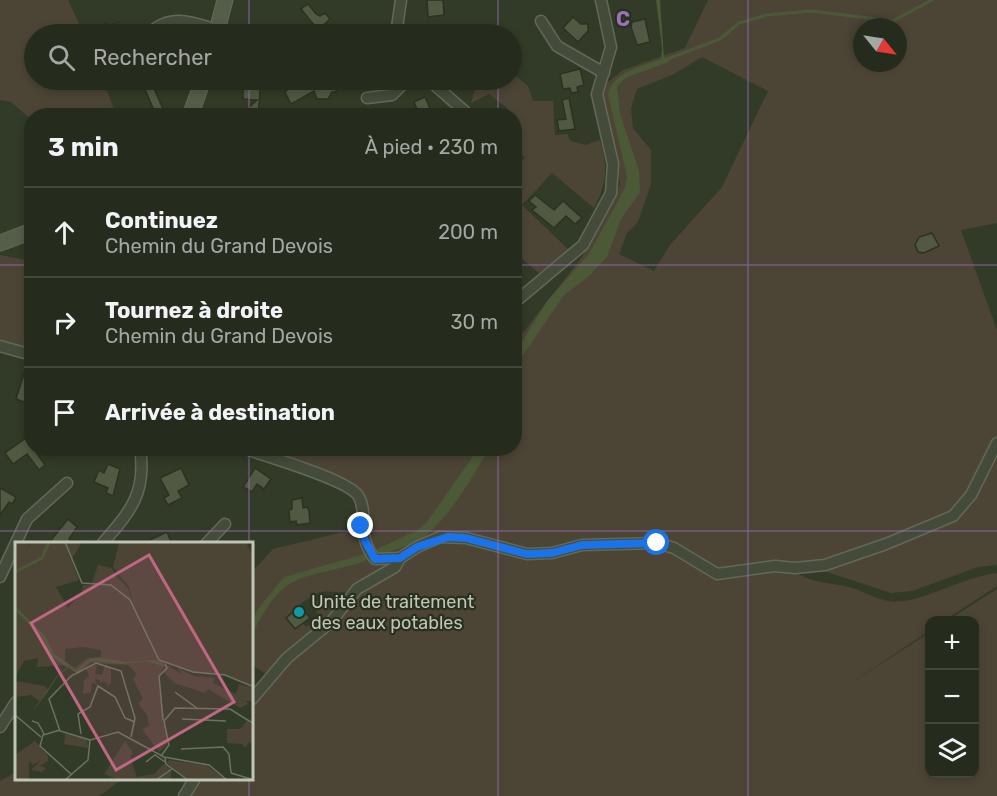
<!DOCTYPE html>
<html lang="fr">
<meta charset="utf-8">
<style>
:root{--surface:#262c1d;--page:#2e3426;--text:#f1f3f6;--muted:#a4a7a4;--line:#42483b}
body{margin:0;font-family:Rubik,sans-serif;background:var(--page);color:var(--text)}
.controls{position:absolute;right:18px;bottom:18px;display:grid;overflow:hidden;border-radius:12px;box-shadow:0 3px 9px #0003}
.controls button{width:54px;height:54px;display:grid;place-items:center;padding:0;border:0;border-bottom:2px solid var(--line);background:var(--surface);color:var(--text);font:30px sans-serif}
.compass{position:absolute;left:853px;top:18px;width:54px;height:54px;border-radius:50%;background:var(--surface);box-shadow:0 3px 9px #0003;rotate:120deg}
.stop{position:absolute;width:18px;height:18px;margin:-14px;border:4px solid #1a73e8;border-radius:50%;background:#fff}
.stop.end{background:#1a73e8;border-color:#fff;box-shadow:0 2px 6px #0008}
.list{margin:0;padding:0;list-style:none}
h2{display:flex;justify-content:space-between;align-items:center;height:78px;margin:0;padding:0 24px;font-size:26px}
h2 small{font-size:20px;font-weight:400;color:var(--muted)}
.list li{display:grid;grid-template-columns:39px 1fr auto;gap:18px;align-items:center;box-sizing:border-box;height:90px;padding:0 24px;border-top:2px solid var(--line)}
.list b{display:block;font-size:22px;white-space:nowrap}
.list p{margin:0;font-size:20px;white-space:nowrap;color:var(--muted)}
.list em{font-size:20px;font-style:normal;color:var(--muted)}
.icon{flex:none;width:33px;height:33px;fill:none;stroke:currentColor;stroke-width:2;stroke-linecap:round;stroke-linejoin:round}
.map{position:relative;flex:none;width:997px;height:796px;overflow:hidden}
.search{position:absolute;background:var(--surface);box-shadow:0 3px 9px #0003;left:24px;top:24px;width:498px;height:66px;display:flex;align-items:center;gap:15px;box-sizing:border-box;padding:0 21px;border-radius:33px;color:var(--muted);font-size:22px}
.panel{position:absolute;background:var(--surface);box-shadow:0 3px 9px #0003;left:24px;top:108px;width:498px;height:348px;border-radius:24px}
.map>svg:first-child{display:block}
</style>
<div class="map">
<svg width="997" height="796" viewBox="0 0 997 796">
<rect width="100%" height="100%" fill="#323b27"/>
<!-- green -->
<g fill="#4c4536" fill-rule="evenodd">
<polygon points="0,0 68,0 84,34 34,34 34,80 103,80 116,115 32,116 31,119 11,102 0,100"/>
<path d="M708,0H997V223L961,230L997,330V439L982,470L954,513L796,572C808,582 830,583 845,586C860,589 874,599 889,601C917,606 964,576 997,573V586L945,620H930L929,631L848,685L929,633L930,774H974V620H948L997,589V796H191L200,780H252V706L273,678L340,618L354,597L400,570L403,562L377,556L367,530L368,507L364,493L348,482L253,449L514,448L515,343L582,257L620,184L602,87L623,70L685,48ZM862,27H898V63H862ZM702,57L768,91L722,187L670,245L654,271L619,254L627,233L638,222L651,184V150L633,128L631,108L637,89L672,75Z"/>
<path d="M512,73L528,86L533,101H553L555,135L567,134L571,141L585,145L600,140C608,166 607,184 594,208L552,173L522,205L569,250L539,273L515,253V172L525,157L516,152L515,139L521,135L516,115L489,94L471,103L478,80H512Z"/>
<polygon points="0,255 31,261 31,352 0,343"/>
<path d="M997,450V565L978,567L912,591L891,593L824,571C856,559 943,534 964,511C979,495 987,470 997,450Z"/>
<path d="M356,529L371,559L396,560L353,584L354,587C342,597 336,590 322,592C309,595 295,609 286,618L295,629L303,623L306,627L318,617L315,606L317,601L326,598L333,599L338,606L330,618L265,673L252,665V572L273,549Z"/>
<polygon points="16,772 16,780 121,780 99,796 0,796 0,781"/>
</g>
<!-- water -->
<g fill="#4b5937">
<path d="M656,0H660L664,58L667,57L669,62L627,77L617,86L620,113L639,171L640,192L621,219L607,257L588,277L564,295L521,358L515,378V356L522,342L547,301L589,254L625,188L627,177L608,94C614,71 641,67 661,59L662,48Z"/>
<path d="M478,449H489C473,476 445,526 417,541C404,548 390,551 377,556L373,551L418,530L427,522Z"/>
<path d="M368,553L371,559C305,582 286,564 252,635V621L258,609L284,577Z"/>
</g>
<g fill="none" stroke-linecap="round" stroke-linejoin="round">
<!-- stream -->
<polyline stroke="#4b5937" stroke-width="3" points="665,60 720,39 739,23 767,15 811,11 893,21 932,0"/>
</g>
<!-- building -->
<g fill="#515943" stroke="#2b3221" stroke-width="1.5">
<polygon points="427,0 443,0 444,15 428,17"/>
<polygon points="308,4 316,14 320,16 325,13 330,19 318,30 301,9"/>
<polygon points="573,17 581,24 588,24 588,31 578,42 563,28"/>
<polygon points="645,19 650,42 637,45 631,27 632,22"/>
<polygon points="119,22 124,33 119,34 83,34 107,23 109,27"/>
<polygon points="580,69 584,85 577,87 578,92 571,93 570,88 563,89 560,74"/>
<polygon points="248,80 261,80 258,116 239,116 257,100 243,99 243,85 248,85"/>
<polygon points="299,80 302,85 315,85 315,80 331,80 331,85 336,85 336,92 332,92 328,99 317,99 314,91 291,104 285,92"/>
<polygon points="152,84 163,109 161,116 135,116 153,108 144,87"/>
<polygon points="425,97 432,113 420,116 414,102"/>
<polygon points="569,98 575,129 559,131 557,120 566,119 562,100"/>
<polygon points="535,195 554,210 563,201 582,218 575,224 566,216 554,228 532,210 536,207 529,201"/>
<polygon points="932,233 939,246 924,253 918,252 915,245 919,237"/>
<polygon points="24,374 32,377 32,405 16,399"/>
<polygon points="26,438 45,465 39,470 27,454 13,464 5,453"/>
<polygon points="108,464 120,469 113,496 106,493 108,488 94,482 99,470 104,473"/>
<polygon points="181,468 189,485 178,491 182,498 168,505 164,498 169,495 160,478"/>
<polygon points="255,468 271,479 264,489 257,484 252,492 243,487"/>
<polygon points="0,488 16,497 12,504 9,502 0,515"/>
<polygon points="302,498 303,508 307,507 309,511 310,523 297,525 296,521 290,522 289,510 292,509 292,500"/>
<polygon points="68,519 77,527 69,539 74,544 48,544"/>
<polygon points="167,532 171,542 141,544"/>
<polygon points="300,606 310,618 295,629 286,618"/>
</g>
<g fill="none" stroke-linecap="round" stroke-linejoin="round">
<defs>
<g id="street">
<polyline points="541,21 557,46 604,73"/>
<path d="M149,34C170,13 192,22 217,30"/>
<polyline points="396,34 401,0"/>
<polyline points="429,80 470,116"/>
<polyline points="367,98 392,95 407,80"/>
<polyline points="514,303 583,245 611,193 613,164 597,94 611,47 601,0"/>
<polyline points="0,346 32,355"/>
<path d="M243,448C264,456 351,480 359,497C369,516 355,534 375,559L400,558"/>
<path d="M102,544C130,512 147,493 140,448"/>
<polyline points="206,544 225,524"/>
<polyline points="0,577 27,519 67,483"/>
<polyline points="252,699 287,658 331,622 357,589 395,567 400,558 417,547 440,537 466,538 527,554 552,553 582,545 657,543 674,548 717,574 775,566 795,568 825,565 886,544 953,516 971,495 997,443"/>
<polyline points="0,727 16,702"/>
<polyline points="184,796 194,780"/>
</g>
<g id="secondary">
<polyline points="216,34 225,0"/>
<polyline points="190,116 203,80"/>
<polyline points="0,243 32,231"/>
</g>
</defs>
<!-- street casing -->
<use href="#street" stroke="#626958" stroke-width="13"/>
<!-- secondary casing -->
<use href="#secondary" stroke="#626958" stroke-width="17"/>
<!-- street -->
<use href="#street" stroke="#444b3a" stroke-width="10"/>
<!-- secondary -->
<use href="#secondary" stroke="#545e49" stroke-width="15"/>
</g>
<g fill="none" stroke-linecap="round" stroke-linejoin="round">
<!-- route -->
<polyline stroke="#1a73e8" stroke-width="8" points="361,526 365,541 375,559 400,558 417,547 448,537 466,538 527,554 552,553 582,545 657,543"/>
</g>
<!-- grid -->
<path fill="none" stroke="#9a71bb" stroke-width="1.5" stroke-opacity="0.55" d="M249,0V34M498,0V34M748,0V796M249,80V116M498,80V116M0,265H32M514,265H997M249,448V544M498,448V796M0,531H997M249,780V796"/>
<!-- markers -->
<circle fill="#0f9aa8" stroke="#29301f" stroke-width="2" cx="299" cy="612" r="6"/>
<g text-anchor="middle" stroke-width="4.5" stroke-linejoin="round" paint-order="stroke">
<!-- poi labels -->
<g font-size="18" fill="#bfc6b6" stroke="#29301f" text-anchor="start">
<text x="311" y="608">Unité de traitement<tspan x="311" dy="21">des eaux potables</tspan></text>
</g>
</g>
<!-- overview -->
<g transform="translate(15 542)">
<rect width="238" height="238" fill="#323b27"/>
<path d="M0,0H16L11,9L17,0H67L57,17L50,2L64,38L41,45L53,66L67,50L68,43H76L83,23L97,26L102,35L113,46L118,61L114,45L98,25L104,0H231L238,14V144L212,133L178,130L152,120L143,135L153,202L144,210L127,187L134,184L132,173L123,161L128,157L118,137L122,132L113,123L76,121L63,132L50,123L22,125L23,116L9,119L0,135ZM68,105L86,108V115L73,116L60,126L50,119V107ZM82,122L80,132L87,133L90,123L96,125V140L92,146L93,141L87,139L85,143V138L80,137L82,143L77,140L76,150L68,152L69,138L74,134L71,127ZM151,122L168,133L162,126L179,134L200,136L198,141L221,152L224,142L238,146V159H231L233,162L225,166L193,147L190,151L159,141L149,130ZM0,139L30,144L33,148L24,159L16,153L2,155ZM232,179L238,184V202L233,200L231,206L227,202L212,201V187H225ZM50,192L72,197L73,206L49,202ZM20,199L33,214V219L25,224L31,226L27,230L16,228L26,218L18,223L14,219V238H0V213ZM110,199L117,209L116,218L122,235L139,232L149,222L156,227V237L104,238L89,232ZM154,218L191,223L211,238H174L152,221Z" fill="#4c4536" fill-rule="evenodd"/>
<path d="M88,116L110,120L138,118L146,120L151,125L131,119L107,122L82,119L74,120L63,130H60L54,125L42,135L31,152L17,170L42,134L54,124L61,129L75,117Z" fill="#4b5937"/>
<path fill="none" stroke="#4b5937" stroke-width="3" d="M0,30L27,16L34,0M0,66L28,94L38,113L53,124"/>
<path fill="none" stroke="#6a7360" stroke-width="1.5" d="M50,0L67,41L96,43L115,58L144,118L178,130L210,133L239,145M160,150L183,167M0,173L26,195M167,177L211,179M148,178L144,134L152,126L150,122M17,179L23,181L29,192M45,188L28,193L25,204L57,233M66,192L63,172L75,165L83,144L100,155L110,176L120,180M75,198L45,189L34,157L56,134L81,121L106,129L120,176L116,195M166,207L208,205L214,212L216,231M146,214L154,203L149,179L160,166L215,167L239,182M150,216L151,222L173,238M134,218L131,220L140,213L150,220M216,231L239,238M50,238L73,218L75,198L103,190L149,215L194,223L212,238M141,238L157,227"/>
<path fill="#c16684" fill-opacity="0.15" stroke="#c16684" stroke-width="3" d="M134,13L219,160L101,228L16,81Z"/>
<rect width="238" height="238" fill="none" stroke="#bfc6b6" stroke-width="3"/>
</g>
<g font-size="20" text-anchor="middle" font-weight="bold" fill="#9a71bb" stroke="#29301f" stroke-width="4.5" stroke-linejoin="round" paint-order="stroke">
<text x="623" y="26">C</text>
</g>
</svg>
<div class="controls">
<button>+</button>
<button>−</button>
<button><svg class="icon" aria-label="layers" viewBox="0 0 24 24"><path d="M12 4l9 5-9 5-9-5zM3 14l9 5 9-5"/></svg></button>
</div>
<svg class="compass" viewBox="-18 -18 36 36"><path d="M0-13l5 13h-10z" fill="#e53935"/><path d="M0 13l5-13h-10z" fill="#a4a7a4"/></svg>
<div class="stop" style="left:657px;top:543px"></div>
<div class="stop end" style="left:361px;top:526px"></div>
<div class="search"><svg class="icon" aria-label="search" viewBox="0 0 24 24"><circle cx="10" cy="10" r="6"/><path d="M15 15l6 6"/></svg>Rechercher</div>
<section class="panel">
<h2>3 min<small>À pied · 230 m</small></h2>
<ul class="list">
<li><svg class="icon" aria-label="ahead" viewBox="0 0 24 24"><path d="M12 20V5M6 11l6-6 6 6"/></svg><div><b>Continuez</b><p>Chemin du Grand Devois</p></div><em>200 m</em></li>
<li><svg class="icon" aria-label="right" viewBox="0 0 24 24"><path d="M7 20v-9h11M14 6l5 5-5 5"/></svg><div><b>Tournez à droite</b><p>Chemin du Grand Devois</p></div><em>30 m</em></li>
<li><svg class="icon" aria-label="arrive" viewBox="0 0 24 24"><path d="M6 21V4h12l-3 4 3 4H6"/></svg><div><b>Arrivée à destination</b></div></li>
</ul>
</section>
</div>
